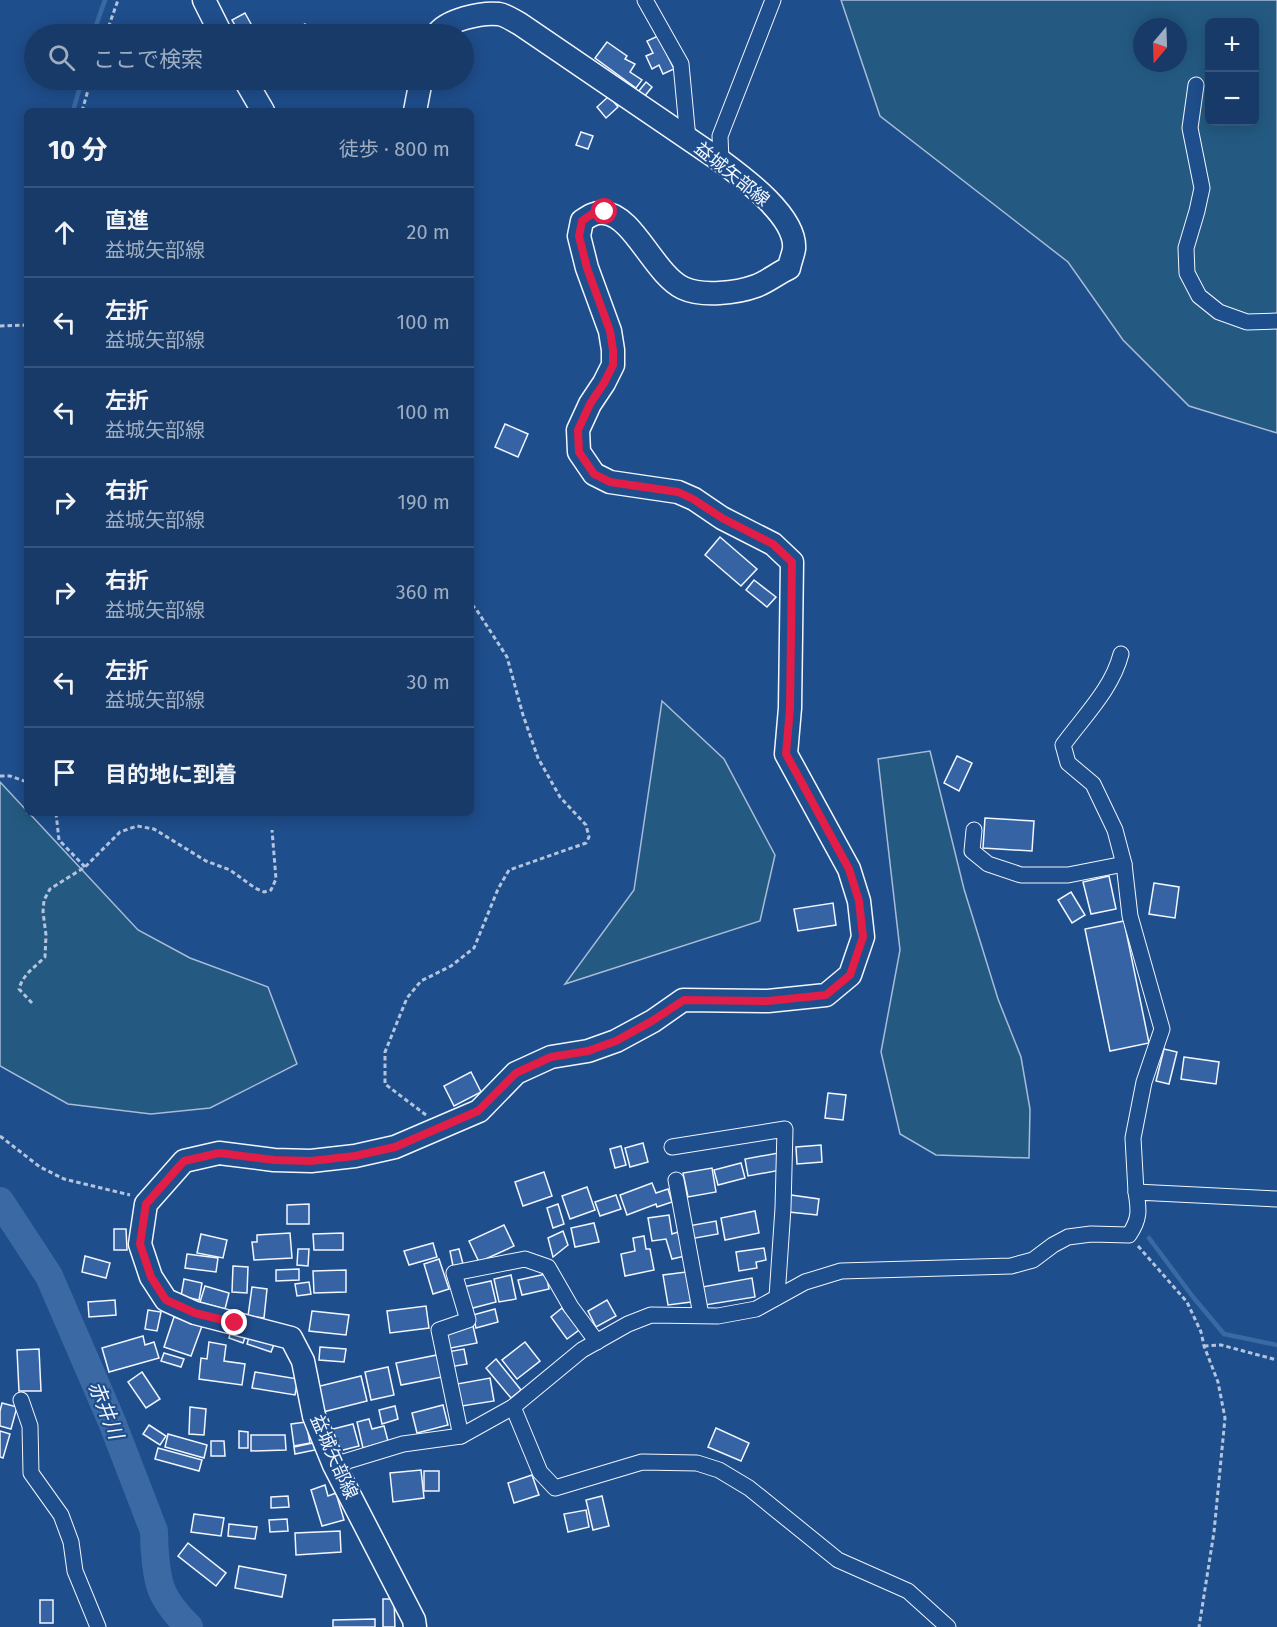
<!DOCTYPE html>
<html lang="ja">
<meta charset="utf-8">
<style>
:root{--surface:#173a69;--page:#244571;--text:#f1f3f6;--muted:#9eadc0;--line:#36547d}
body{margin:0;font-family:"Fira Sans","Noto Sans JP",sans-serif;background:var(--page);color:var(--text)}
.controls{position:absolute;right:18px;top:18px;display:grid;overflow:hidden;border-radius:9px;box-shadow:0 3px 15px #0003}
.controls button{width:54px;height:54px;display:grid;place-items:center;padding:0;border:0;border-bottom:2px solid var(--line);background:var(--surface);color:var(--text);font:30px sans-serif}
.compass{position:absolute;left:1133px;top:18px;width:54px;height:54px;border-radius:50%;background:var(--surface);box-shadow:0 3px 15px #0003;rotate:199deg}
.stop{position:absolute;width:18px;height:18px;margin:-14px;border:4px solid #e11d48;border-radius:50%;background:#fff}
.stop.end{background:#e11d48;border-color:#fff;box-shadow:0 2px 6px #0008}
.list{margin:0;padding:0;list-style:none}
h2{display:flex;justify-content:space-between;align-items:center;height:78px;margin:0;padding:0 24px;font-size:26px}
h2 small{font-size:20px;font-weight:400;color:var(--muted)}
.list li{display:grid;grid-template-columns:39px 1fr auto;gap:18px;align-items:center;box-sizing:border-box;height:90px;padding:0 24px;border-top:2px solid var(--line)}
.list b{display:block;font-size:22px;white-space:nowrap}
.list p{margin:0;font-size:20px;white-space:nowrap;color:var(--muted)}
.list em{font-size:20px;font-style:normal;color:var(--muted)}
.icon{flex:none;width:33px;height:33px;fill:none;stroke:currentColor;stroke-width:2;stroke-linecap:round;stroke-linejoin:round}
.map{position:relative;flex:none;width:1277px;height:1627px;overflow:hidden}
.search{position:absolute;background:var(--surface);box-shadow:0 3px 15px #0003;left:24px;top:24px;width:450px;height:66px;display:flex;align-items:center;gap:15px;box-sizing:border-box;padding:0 21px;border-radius:33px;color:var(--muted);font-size:22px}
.panel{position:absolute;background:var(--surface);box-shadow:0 3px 15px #0003;left:24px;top:108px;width:450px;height:708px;border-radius:9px}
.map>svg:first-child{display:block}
</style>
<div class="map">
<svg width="1277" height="1627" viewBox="0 0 1277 1627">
<rect width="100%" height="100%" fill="#1f4e8c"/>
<!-- green -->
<g fill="#245a82" stroke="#a8bbd7" stroke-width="1.5" fill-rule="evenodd">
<path d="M841,0H1277V433L1189,406L1123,340L1068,262L880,116ZM1210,22H1254V122H1210ZM1142,27H1178V63H1142Z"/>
<polygon points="662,701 724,759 775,855 760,921 565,984 634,890"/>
<polygon points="930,751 964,889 998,999 1021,1057 1030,1109 1029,1158 936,1155 900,1134 881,1052 900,950 878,759"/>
<polygon points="0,782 27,811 27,813 29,813 138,930 190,958 268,987 297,1064 210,1108 151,1114 68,1104 0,1066"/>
</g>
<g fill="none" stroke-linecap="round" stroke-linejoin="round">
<!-- stream -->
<g stroke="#3b69a3" stroke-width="4.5">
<polyline points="93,34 105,0"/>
<polyline points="73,111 82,80"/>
<polyline points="1149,1238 1193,1297 1224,1334 1277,1345"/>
</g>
<!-- river -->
<path stroke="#3b69a3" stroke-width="28" d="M0,1201L49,1276L112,1422L154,1531C154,1546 156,1580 163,1593C169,1606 179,1617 189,1627"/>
</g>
<!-- building -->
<g fill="#3563a3" stroke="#f2f6ff" stroke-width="1.5">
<polygon points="245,13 256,33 252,34 240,34 232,20"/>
<polygon points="305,24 311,34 293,34 291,31"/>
<polygon points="658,36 674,69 663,74 659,65 652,69 646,56 653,53 647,41"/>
<polygon points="607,42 627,56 625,59 635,64 630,72 642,80 636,88 595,58"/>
<polygon points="646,82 652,87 644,97 638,92"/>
<polygon points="609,96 618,107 606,118 597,107"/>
<polygon points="581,132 593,136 588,149 576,145"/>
<polygon points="505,424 528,434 518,457 495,447"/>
<polygon points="720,537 757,569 741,586 705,555"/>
<polygon points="754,580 776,597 767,607 746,590"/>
<polygon points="957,756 972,763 959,791 944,783"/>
<polygon points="985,818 1034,821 1032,851 983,848"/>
<polygon points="1109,876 1116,909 1091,914 1083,882"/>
<polygon points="1154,883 1179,887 1175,918 1149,914"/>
<polygon points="1071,892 1085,915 1072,923 1058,900"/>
<polygon points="833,903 836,925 798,931 794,909"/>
<polygon points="1124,921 1149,1043 1110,1051 1085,929"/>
<polygon points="1164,1049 1177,1052 1169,1084 1156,1081"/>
<polygon points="1184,1057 1219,1062 1216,1084 1181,1079"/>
<polygon points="471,1072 481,1092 454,1106 444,1086"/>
<polygon points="828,1093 846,1095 843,1120 825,1118"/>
<polygon points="643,1143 648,1162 630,1167 625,1148"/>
<polygon points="821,1145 822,1162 797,1164 796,1147"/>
<polygon points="621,1146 626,1165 615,1168 610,1149"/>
<polygon points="778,1153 781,1170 748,1176 745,1159"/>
<polygon points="741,1163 745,1178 718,1185 714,1170"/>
<polygon points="712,1168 716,1192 688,1197 683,1173"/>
<polygon points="544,1172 552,1196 523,1206 515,1182"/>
<polygon points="652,1183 656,1193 668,1189 672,1202 657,1207 656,1204 627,1215 620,1195"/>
<polygon points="587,1187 595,1210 570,1219 562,1196"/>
<polygon points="616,1195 621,1209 600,1216 595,1202"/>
<polygon points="791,1195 819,1199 817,1215 789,1212"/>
<polygon points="309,1204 309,1224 287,1224 287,1205"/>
<polygon points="558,1204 564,1224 553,1228 547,1208"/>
<polygon points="755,1211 759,1233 725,1240 721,1218"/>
<polygon points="669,1215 672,1234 678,1232 685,1256 672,1259 666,1239 652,1241 648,1218"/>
<polygon points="716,1221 718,1234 690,1239 688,1226"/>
<polygon points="594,1223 599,1242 575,1247 571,1228"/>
<polygon points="504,1225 514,1246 479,1262 469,1241"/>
<polygon points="114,1229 126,1229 127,1250 114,1250"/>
<polygon points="563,1231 568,1245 553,1257 548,1238"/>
<polygon points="290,1233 292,1258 254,1260 252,1242 257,1242 257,1235"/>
<polygon points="343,1233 343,1250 314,1250 313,1234"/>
<polygon points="201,1234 227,1240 223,1258 197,1253"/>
<polygon points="644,1236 646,1249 650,1249 654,1270 625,1276 621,1254 635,1251 633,1238"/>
<polygon points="433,1243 437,1257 409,1265 404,1251"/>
<polygon points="764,1248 766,1260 756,1262 757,1268 739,1271 736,1252"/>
<polygon points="298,1249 309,1249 308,1266 297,1265"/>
<polygon points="459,1249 463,1264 453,1266 450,1251"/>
<polygon points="187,1254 218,1258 216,1272 185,1268"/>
<polygon points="85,1256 110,1263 106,1278 82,1272"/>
<polygon points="439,1259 449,1289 433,1294 424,1264"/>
<polygon points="233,1266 248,1267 247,1293 232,1292"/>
<polygon points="299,1269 299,1280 276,1281 276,1270"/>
<polygon points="346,1270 346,1292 314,1293 313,1271"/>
<polygon points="686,1272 691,1302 668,1305 663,1275"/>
<polygon points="546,1274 549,1289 522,1295 518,1280"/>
<polygon points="511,1275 516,1299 499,1302 494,1279"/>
<polygon points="752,1278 755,1297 705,1305 702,1287"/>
<polygon points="184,1279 202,1283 199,1300 181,1296"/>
<polygon points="491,1281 496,1302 469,1309 463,1287"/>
<polygon points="309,1282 311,1294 297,1296 295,1284"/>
<polygon points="205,1286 229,1293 225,1309 200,1302"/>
<polygon points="252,1287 267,1289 264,1318 248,1316"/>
<polygon points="115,1300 116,1315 89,1317 88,1302"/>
<polygon points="607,1300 616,1316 596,1327 588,1311"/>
<polygon points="426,1306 429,1328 390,1333 387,1311"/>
<polygon points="562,1308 579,1330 567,1339 551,1317"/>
<polygon points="495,1309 498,1322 476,1328 473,1315"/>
<polygon points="148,1310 161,1312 157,1331 145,1329"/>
<polygon points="312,1311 349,1315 346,1335 309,1331"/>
<polygon points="174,1317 202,1326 191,1356 164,1347"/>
<polygon points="473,1326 477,1343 446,1349 442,1333"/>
<polygon points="232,1327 247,1332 243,1343 229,1338"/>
<polygon points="250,1334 275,1342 271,1352 247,1344"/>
<polygon points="143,1336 145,1345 154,1342 159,1358 109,1372 102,1348"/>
<polygon points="209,1342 226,1345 224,1361 245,1364 242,1385 199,1379 201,1358 207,1359"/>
<polygon points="525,1342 540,1361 517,1379 502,1360"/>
<polygon points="320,1347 346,1349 344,1362 319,1360"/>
<polygon points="39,1349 41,1391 19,1391 17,1350"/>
<polygon points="464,1349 467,1364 450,1367 447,1352"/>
<polygon points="164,1353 184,1359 181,1367 161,1361"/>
<polygon points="437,1355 442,1377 401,1385 396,1363"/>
<polygon points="496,1359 521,1390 511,1398 486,1368"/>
<polygon points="388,1367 394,1395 371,1400 365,1372"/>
<polygon points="142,1372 160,1399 146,1408 128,1382"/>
<polygon points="255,1372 298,1379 295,1395 252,1388"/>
<polygon points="361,1376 367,1401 323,1412 316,1387"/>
<polygon points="490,1378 494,1401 462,1406 457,1384"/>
<polygon points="2,1403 17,1407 11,1429 0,1426 0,1411"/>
<polygon points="443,1405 448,1425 417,1433 412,1413"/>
<polygon points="395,1406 398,1419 382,1424 379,1410"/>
<polygon points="190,1407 206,1409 204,1435 189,1434"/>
<polygon points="369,1419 372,1429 384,1426 388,1441 363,1448 357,1422"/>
<polygon points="306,1422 310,1443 294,1446 291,1424"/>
<polygon points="353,1424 359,1446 335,1452 329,1430"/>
<polygon points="149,1425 166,1436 160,1445 143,1434"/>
<polygon points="716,1428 749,1443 741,1461 708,1447"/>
<polygon points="0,1431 10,1434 3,1458 0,1457"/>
<polygon points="239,1431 248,1432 248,1448 239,1448"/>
<polygon points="168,1434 207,1445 204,1458 165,1447"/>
<polygon points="251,1435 285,1435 286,1450 251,1451"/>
<polygon points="211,1441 224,1441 225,1456 211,1456"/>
<polygon points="313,1443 315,1450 295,1454 294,1447"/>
<polygon points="158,1448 202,1460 199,1471 155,1459"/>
<polygon points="421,1470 424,1498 393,1502 390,1473"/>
<rect x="424" y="1471" width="15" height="20"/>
<polygon points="532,1475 539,1495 514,1503 508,1483"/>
<polygon points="325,1485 328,1496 336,1493 344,1520 322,1526 311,1490"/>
<polygon points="288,1496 289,1507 271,1508 271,1497"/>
<polygon points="602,1496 609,1526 593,1530 586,1500"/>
<polygon points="586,1510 589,1527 568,1532 564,1514"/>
<polygon points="194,1514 224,1518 221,1536 191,1532"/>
<polygon points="287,1519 288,1531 270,1532 269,1520"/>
<polygon points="229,1524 257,1527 255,1539 228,1536"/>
<polygon points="340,1531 341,1552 296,1555 295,1533"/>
<polygon points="188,1543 226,1573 216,1586 178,1556"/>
<polygon points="239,1566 286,1575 282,1597 235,1588"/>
<polygon points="383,1599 394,1599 395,1627 383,1627"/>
<rect x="40" y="1600" width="13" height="23"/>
<polygon points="375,1619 375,1627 333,1627 333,1620"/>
</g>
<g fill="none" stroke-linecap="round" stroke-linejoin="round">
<defs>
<g id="minor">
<polyline points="645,0 681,64 688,139"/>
<polyline points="1196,85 1190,128 1202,188 1197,211 1186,248 1187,273 1199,296 1219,312 1247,322 1277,321"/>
<polyline points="721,161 720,136 773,0"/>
<path d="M1121,654C1112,689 1084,716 1063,745L1068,763L1093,784L1115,830L1124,864L1130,916L1162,1029L1144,1082L1133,1138L1136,1192"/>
<polyline points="974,830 972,851 988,864 1021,875 1068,875 1124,864"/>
<polyline points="672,1147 785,1129 783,1208 777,1297"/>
<polyline points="676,1180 701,1315"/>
<polyline points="21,1400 30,1426 31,1473 61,1515 71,1542 75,1571 98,1627"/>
<polyline points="513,1407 540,1472 555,1488 642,1462 697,1463 719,1470 749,1488 838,1560 908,1591 948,1627"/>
<polyline points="461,1436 439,1330 468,1320 454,1273 525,1259 548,1267 571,1307 597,1342"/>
<path d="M334,1465L403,1444L461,1436L513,1407L582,1350L628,1324L651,1315L718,1316L756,1309L805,1282L841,1271L1011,1266L1033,1260L1053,1245L1068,1237L1091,1234L1129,1235C1140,1219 1139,1210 1136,1192L1277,1199"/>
</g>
<g id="primary">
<polyline points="204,0 221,34"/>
<polyline points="245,80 263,111"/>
<polyline points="415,111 421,80"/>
<path d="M415,1627L414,1620L334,1465L314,1416L303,1361L291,1338L195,1313L166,1300L151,1277L140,1244L146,1204L184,1161L219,1153L274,1160L311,1161L355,1156L395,1147L479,1111L516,1073L551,1057L588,1051L616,1041L653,1021L683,1000L768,1001L826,995L850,975L863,937L859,901L849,869L786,754L790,708L792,562L773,544L722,518L694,499L678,492L610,482L594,474L579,452L578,430L590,404L604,383L613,365V350L610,331L587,268L579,236L582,221C589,216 595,212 604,213C633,215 654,274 683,288C702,297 737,293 756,286C767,282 778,273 789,268C790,262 793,255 794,249C797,217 744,178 721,161L520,24C514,21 506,15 499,14C481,12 447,20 437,34"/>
</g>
</defs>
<!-- minor casing -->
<use href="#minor" stroke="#f2f6ff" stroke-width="17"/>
<!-- primary casing -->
<use href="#primary" stroke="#f2f6ff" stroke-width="25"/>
<!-- path -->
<g stroke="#b3c4dc" stroke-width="3" stroke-dasharray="4.5 3" stroke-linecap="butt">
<polyline points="106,34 118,0"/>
<polyline points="82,111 91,80"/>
<polyline points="0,326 27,325"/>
<polyline points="0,776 10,776 27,782"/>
<polyline points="56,813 59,840 85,867"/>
<path d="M32,1003L19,989C23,974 35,967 45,957L46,935L43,912L44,900L50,889L85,867L120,832L137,826L154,829L206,861L230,870L255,888L264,892L271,890L276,879L272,830"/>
<polyline points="426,1115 385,1084 385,1052 407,998 421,981 451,966 474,948 498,889 509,870 586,843 589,837 586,825 560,797 538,758 523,715 507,657 476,609 471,604"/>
<polyline points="0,1136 40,1167 64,1179 130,1195"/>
<polyline points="1138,1246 1187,1302 1201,1332 1204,1346 1218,1382 1225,1418 1214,1532 1199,1627"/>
<polyline points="1204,1346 1221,1345 1277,1360"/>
</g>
<!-- minor -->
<use href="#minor" stroke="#1f4e8c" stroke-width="15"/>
<!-- primary -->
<use href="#primary" stroke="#1f4e8c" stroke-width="22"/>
</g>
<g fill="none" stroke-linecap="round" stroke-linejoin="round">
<!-- route -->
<polyline stroke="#e11d48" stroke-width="8" points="235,1323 195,1313 166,1300 151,1277 140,1244 146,1204 184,1161 219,1153 274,1160 311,1161 355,1156 395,1147 478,1111 516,1073 551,1057 588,1051 616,1041 652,1021 684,1000 768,1001 826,995 850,975 863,937 859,901 849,869 786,754 790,708 792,562 773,544 722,518 693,499 678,492 610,482 594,474 579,452 578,430 590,404 604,383 613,365 613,350 610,331 587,268 579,236 582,221 592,214 605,212"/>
</g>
<g text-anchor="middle" stroke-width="4.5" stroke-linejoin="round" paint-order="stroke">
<!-- street labels -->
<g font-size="18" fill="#f2f6ff" stroke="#1f4e8c">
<text transform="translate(732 174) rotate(39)" y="6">益城矢部線</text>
<text transform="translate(334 1457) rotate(66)" y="6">益城矢部線</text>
</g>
<!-- water labels -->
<g font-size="20" font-style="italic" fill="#f2f6ff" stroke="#1f4e8c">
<text transform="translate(106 1410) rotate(68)" y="7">赤井川</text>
</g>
</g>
</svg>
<div class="controls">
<button>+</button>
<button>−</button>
</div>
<svg class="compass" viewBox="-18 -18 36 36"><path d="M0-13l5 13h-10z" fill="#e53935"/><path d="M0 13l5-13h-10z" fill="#9eadc0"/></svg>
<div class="stop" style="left:605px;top:212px"></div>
<div class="stop end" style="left:235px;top:1323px"></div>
<div class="search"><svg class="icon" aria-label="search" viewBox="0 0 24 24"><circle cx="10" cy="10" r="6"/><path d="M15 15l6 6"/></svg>ここで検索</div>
<section class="panel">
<h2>10 分<small>徒歩 · 800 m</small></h2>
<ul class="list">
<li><svg class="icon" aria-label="ahead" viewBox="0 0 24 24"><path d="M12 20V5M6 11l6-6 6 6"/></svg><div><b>直進</b><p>益城矢部線</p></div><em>20 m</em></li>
<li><svg class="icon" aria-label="left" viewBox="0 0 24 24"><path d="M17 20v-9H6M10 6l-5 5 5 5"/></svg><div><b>左折</b><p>益城矢部線</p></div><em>100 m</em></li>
<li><svg class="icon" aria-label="left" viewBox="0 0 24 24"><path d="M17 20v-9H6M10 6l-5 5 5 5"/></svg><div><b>左折</b><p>益城矢部線</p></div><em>100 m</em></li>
<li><svg class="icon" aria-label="right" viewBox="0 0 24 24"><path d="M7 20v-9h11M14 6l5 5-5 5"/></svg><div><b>右折</b><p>益城矢部線</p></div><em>190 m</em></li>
<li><svg class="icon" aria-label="right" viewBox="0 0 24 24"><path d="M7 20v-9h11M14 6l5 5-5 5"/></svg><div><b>右折</b><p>益城矢部線</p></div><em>360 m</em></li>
<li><svg class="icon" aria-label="left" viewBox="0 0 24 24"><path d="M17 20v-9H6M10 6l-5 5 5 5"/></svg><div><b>左折</b><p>益城矢部線</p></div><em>30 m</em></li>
<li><svg class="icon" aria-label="arrive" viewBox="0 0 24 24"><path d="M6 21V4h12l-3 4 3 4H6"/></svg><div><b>目的地に到着</b></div></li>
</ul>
</section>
</div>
